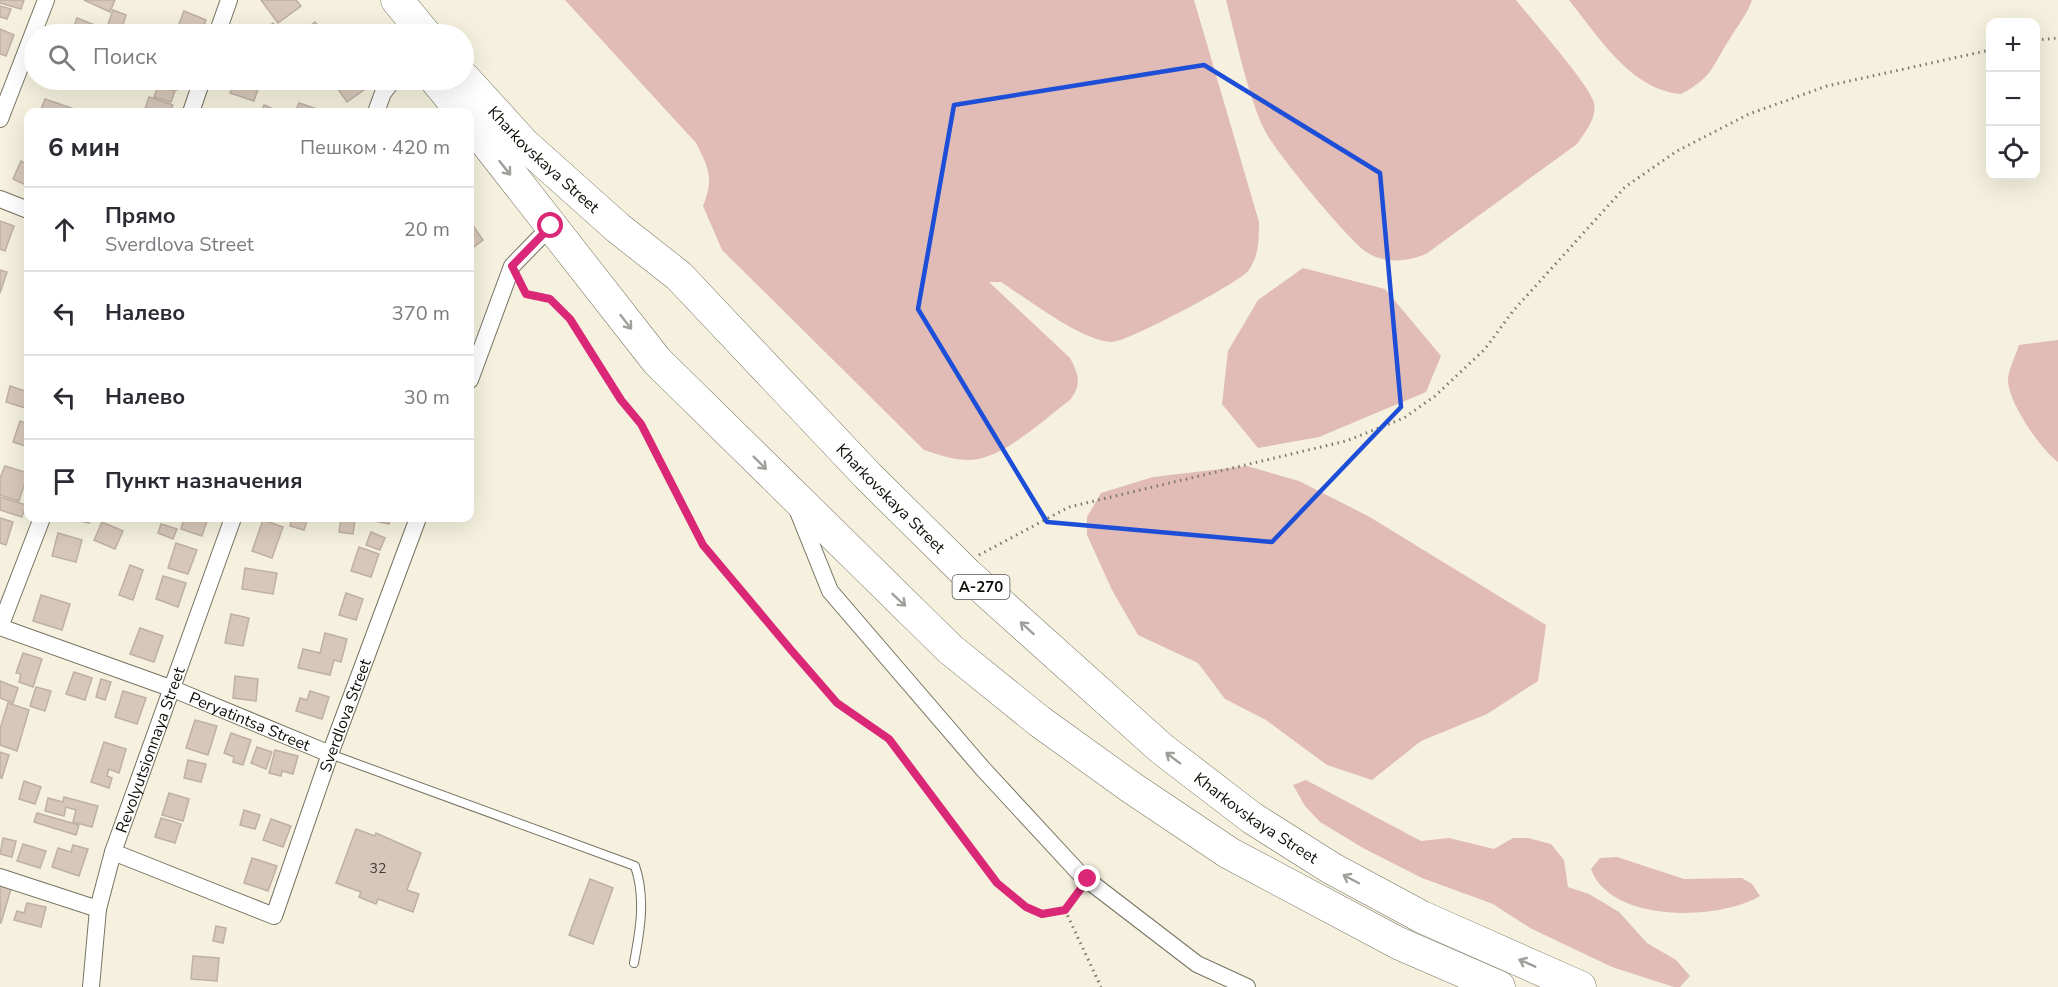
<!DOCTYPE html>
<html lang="ru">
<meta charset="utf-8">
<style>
:root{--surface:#fff;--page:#f2f2f3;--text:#2b2b33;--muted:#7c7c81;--line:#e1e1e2}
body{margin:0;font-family:"Nunito Sans",sans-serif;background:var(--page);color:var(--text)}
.controls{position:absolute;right:18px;top:18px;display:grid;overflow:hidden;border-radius:12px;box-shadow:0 6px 24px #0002}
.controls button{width:54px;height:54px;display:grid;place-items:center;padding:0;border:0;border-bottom:2px solid var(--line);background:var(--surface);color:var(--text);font:30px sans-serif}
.stop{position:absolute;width:18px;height:18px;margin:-14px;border:4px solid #db2777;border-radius:50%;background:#fff}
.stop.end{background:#db2777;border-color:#fff;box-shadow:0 2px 6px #0008}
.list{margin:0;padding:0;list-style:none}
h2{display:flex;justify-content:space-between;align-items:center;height:78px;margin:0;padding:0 24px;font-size:26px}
h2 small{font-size:20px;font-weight:400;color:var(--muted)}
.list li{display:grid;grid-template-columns:39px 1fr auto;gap:18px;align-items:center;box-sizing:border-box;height:84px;padding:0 24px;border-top:2px solid var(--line)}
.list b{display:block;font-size:22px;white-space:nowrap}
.list p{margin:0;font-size:20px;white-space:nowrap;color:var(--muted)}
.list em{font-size:20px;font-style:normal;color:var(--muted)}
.icon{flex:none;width:33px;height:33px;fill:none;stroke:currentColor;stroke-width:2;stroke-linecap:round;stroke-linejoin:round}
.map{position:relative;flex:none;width:2058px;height:987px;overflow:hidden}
.search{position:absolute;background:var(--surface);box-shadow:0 6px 24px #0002;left:24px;top:24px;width:450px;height:66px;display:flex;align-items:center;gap:15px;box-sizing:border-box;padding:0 21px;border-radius:33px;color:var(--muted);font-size:22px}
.panel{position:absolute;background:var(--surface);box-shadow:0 6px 24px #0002;left:24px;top:108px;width:450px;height:414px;border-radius:12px}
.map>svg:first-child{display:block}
</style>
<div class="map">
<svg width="2058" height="987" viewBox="0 0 2058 987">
<rect width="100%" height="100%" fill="#f5f1de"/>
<!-- green -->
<g fill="#e1bbb5">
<path d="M565,0H1194L1259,222C1259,240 1259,255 1249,270C1241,282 1127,342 1112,342C1083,342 1026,298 1001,282H989L1070,358C1079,375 1082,385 1070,400C1043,420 1003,459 970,460C954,460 939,455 924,450L722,250L703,206C714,179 709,168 696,143Z"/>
<path d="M1226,0H1516C1531,19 1589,84 1594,103C1597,119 1585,132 1577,144L1426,254C1406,262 1383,264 1365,251C1347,238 1271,147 1263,127C1247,92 1236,38 1226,0Z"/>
<path d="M1569,0H1752C1747,15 1737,26 1729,40C1711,68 1713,77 1681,94C1631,90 1598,36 1569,0Z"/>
<polygon points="1303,268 1385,289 1441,356 1426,392 1319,437 1258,448 1222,404 1228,351 1258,300"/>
<path d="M2058,340V462C2041,450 2008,402 2008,380C2008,370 2016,355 2019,345Z"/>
<polygon points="1247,466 1299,481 1368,516 1546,625 1538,681 1487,714 1421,741 1372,780 1327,765 1266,720 1225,699 1198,663 1138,635 1112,590 1087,535 1087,517 1101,493 1153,477"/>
<polygon points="1306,780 1421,841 1449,838 1494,849 1513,838 1528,838 1551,844 1564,860 1568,887 1589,894 1619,912 1647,943 1676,960 1690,976 1680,987 1674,987 1612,967 1530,928 1493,904 1422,878 1363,848 1320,822 1305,806 1293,785"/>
<path d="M1617,857L1684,879L1742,878L1752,884L1760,896C1718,921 1610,923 1591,869L1600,858Z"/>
</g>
<!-- building -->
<g fill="#d7c7ba" stroke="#bfb0a3" stroke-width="1.5">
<polygon points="0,0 24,0 21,9 0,3"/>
<polygon points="84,0 115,0 110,12"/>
<polygon points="261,0 296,0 301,6 278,23"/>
<polygon points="0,6 11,9 7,19 0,17"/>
<polygon points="113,10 126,15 122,28 108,24"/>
<polygon points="184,11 206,20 201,34 175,34"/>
<polygon points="77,18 97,26 93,34 71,34"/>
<polygon points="315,22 325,34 299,34"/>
<polygon points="273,23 280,32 262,34 261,33"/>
<polygon points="0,29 14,35 6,56 0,54"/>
<polygon points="53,80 77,80 74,88"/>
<polygon points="151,80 182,80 177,90"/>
<polygon points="235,80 261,80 254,101 230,93"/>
<polygon points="342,80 358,80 365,89 347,102 335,85"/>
<polygon points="158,86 175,91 171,102 154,97"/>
<polygon points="149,97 173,105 170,112 144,112"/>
<polygon points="45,99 74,109 72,112 40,112"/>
<polygon points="299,103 317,109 316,112 295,112"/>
<polygon points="264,105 280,112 261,112"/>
<polygon points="21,161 28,165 28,186 13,179"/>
<polygon points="0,221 14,226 5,251 0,249"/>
<polygon points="470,221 483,240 470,250"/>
<polygon points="0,270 7,272 0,293"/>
<polygon points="10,386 28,392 28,409 6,402"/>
<polygon points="20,421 28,424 28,447 13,442"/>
<polygon points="5,466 28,473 19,501 0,495 0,478"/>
<polygon points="0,497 26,505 22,517 0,510"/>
<polygon points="0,518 13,522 6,545 0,543"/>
<polygon points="68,518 90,518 89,523"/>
<polygon points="184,518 208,518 202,536 181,529"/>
<polygon points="292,518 308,518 304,530 290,526"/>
<polygon points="341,518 355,520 353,534 339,532"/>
<polygon points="371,518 390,518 389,524 370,520"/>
<polygon points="263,520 283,527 272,558 252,551"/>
<polygon points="102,522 123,531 115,549 94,540"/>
<polygon points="161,524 177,529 173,539 158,533"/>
<polygon points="371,532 385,538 380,550 366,545"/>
<polygon points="58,533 82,540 76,562 52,556"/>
<polygon points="176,543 197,550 188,574 168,568"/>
<polygon points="359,547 379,554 371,577 351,571"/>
<polygon points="130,565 143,570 133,600 119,595"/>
<polygon points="245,568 277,573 273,594 242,589"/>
<polygon points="163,576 186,583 178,607 156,599"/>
<polygon points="346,593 363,599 356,620 339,615"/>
<polygon points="41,595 70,604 62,630 33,621"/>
<polygon points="231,614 249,618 243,646 225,643"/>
<polygon points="140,628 163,636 154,662 130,654"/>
<polygon points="325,633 347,639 341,662 334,660 330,675 298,668 303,649 320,653"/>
<polygon points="23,653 42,659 33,687 19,682 21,674 16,673"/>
<polygon points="74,672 92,678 85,700 66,694"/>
<polygon points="235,676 258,679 256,701 233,698"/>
<polygon points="101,679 111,682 105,700 96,697"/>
<polygon points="0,681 18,688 13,703 0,698"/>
<polygon points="36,687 51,691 45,711 30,706"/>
<polygon points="123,691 146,698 137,724 115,717"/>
<polygon points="310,691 329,697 322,719 296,711 300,698 307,700"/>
<polygon points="8,703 29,710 17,751 0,745 0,729"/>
<polygon points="195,720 217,726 208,755 186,748"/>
<polygon points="231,733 251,740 243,765 233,762 234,757 224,753"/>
<polygon points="104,742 126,749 119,773 109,769 107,776 112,778 109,788 91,782"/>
<polygon points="257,747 272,752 266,769 251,763"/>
<polygon points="275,750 298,756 293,774 282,771 281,776 269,773"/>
<polygon points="0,752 9,755 2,778 0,778"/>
<polygon points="188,760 206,764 201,782 184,778"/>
<polygon points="24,781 41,787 35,804 19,799"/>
<polygon points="169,793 189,799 183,821 162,815"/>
<polygon points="64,797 98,806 92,827 73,822 76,810 66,807 64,816 45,811 48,798 63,802"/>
<polygon points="244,810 260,815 255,829 240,825"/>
<polygon points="37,813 79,825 76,835 34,822"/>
<polygon points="161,818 181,824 175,843 155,837"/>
<polygon points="271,819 291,826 283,847 263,840"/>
<polygon points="356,829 375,836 376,833 421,853 407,890 419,894 413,912 378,899 376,904 359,897 361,892 336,883"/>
<polygon points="3,838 16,841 12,857 0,854"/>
<polygon points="23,844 46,851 40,868 17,861"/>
<polygon points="73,845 88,849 79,876 52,867 58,848 71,852"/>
<polygon points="252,858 277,866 268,891 244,883"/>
<polygon points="590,879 613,888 593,944 569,935"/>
<polygon points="0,885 11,889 1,923 0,923"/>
<polygon points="27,903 46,907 41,927 14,920 17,911 24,913"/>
<polygon points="216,926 226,928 223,943 213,941"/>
<polygon points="193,956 219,958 217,981 191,979"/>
</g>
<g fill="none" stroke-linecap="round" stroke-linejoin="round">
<defs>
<path id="lane" d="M330,754L635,866C646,898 640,931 634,963"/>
<g id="street">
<polyline points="217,34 229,0"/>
<polyline points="191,112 202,80"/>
<polyline points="376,112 383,93 393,80"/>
<polyline points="0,119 46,0"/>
<polyline points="0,199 28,210"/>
<polyline points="470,380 512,266 551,226"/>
<polyline points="797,509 830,591 983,769 1081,875 1197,964 1247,987"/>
<path id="s1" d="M0,627L173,689L330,754"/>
<polyline points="0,627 42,518"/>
<path id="s2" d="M113,852L274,916L330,754L418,518"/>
<polyline points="0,877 98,909"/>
<path id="s3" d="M91,987L98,909L113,852L233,518"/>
</g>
<g id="highway">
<polyline points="397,0 425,34"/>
<path id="s4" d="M464,78L524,144L618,228L679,276L868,476L967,574L1162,749L1252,818L1331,868L1422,917L1580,987"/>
<polyline points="436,80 462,112"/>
<polyline points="470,122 657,361 950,649 1039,721 1132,788 1229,853 1398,943 1499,987"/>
</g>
</defs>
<!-- lane casing -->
<use href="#lane" stroke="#777362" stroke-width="10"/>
<!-- street casing -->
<use href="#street" stroke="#777362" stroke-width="18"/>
<!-- highway casing -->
<use href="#highway" stroke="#777362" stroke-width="33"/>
<!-- path -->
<g stroke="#7b786c" stroke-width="3" stroke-dasharray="1.5 4.5" stroke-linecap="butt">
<polyline points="2036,40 2058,38"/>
<polyline points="522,286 526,295 550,299 570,319 621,400 641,424 703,545 791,650 837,703 889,739 997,883 1026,907 1042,914 1065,910 1078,893"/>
<polyline points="979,555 1069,507 1346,441 1404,418 1435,396 1485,349 1513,311 1625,187 1677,151 1749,114 1827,86 1990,50"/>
<polyline points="1065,910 1101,987"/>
</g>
<!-- lane -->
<use href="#lane" stroke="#fff" stroke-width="8"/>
<!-- street -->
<use href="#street" stroke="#fff" stroke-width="16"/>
<!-- highway -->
<use href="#highway" stroke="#fff" stroke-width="32"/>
</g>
<!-- one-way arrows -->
<defs><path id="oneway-shaft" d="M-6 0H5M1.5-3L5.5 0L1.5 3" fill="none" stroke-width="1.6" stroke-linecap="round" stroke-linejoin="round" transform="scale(1.5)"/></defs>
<g stroke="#9f9f9c">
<use href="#oneway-shaft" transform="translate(505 168) rotate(52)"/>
<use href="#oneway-shaft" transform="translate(626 322) rotate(52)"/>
<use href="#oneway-shaft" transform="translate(760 463) rotate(45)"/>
<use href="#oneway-shaft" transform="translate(899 600) rotate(43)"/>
<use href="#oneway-shaft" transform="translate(1027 628) rotate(-138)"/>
<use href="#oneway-shaft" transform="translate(1173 758) rotate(-143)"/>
<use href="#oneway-shaft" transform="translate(1351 879) rotate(-152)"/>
<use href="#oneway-shaft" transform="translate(1527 963) rotate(-156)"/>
</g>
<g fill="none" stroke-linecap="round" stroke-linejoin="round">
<!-- route -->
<polyline stroke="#db2777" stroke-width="8" points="551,226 512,266 526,294 550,299 570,319 621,400 641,424 703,545 791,650 837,703 889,739 997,883 1026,907 1042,914 1065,910 1088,879"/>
</g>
<!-- marked area -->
<path fill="none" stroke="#1d4ed8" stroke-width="4.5" stroke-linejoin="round" d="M1204,65L1380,173L1401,407L1272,542L1047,522L918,309L954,105Z"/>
<g text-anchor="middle" stroke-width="5" stroke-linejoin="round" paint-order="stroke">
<!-- number labels -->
<g font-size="14" fill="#423c34">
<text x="378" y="873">32</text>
</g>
<!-- shield labels -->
<rect fill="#fff" stroke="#585652" stroke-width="1.5" x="952.5" y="575" width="57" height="24" rx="4.5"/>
<g font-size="15" font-weight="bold" fill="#100e08">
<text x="981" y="592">А-270</text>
</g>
<!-- street labels -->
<g font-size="16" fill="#100e08" stroke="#fff">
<text dy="6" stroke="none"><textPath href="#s4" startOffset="114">Kharkovskaya Street</textPath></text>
<text dy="6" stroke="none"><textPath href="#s4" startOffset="600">Kharkovskaya Street</textPath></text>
<text dy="6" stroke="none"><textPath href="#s2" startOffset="386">Sverdlova Street</textPath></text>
<text dy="6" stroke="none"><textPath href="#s1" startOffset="267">Peryatintsa Street</textPath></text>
<text dy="6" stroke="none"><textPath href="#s3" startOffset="246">Revolyutsionnaya Street</textPath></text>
<text dy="6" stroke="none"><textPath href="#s4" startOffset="1086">Kharkovskaya Street</textPath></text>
</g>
</g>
</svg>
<div class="controls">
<button>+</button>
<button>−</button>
<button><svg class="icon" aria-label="locate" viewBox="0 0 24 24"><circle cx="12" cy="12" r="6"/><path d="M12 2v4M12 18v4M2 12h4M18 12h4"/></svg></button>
</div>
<div class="stop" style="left:551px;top:226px"></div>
<div class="stop end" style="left:1088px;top:879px"></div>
<div class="search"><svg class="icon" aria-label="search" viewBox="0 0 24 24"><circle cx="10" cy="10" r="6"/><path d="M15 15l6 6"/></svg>Поиск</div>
<section class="panel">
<h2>6 мин<small>Пешком · 420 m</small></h2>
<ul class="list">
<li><svg class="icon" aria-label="ahead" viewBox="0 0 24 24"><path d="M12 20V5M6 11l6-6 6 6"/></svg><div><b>Прямо</b><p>Sverdlova Street</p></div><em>20 m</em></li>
<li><svg class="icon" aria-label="left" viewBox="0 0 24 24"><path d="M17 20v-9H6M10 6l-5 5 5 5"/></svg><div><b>Налево</b></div><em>370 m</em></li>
<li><svg class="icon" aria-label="left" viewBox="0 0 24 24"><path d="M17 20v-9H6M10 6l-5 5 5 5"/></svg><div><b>Налево</b></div><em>30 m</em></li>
<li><svg class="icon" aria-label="arrive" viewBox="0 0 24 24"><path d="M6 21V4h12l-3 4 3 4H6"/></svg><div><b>Пункт назначения</b></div></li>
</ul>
</section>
</div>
